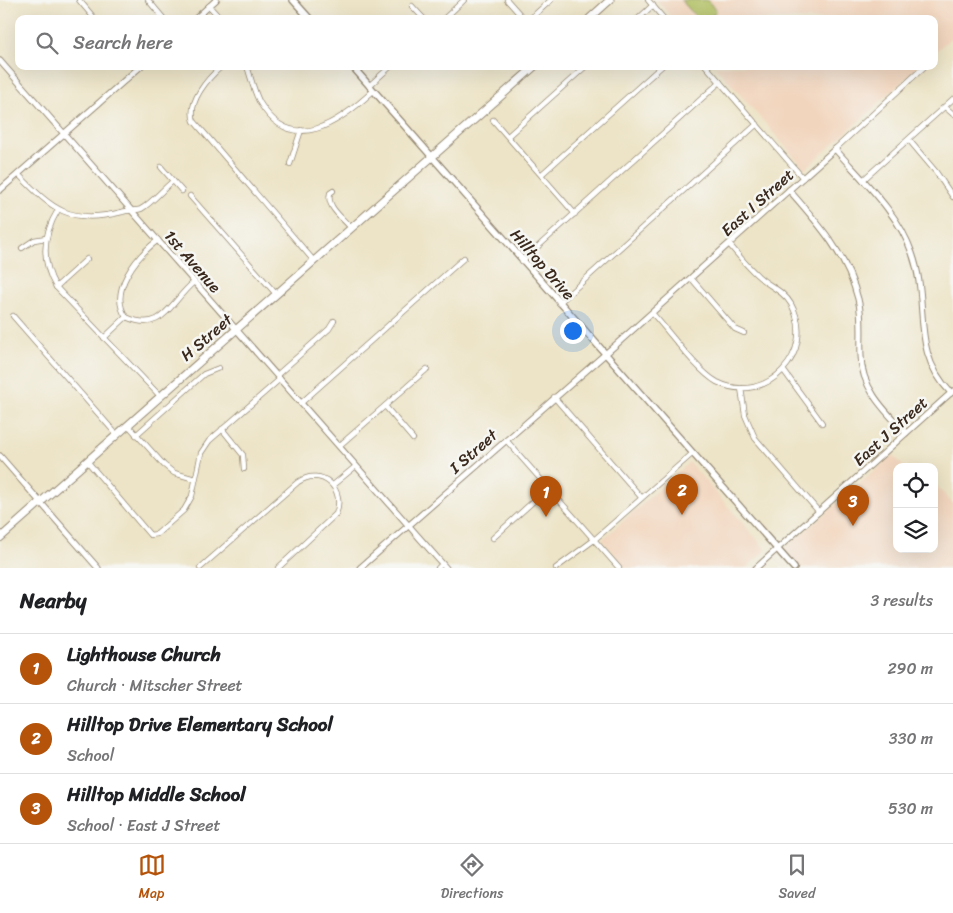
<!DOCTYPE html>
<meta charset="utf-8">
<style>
:root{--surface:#fff;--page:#f2f2f2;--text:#202124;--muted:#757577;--line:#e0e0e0;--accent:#b45309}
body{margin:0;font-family:Sriracha,sans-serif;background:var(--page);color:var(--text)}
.controls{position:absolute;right:15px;bottom:15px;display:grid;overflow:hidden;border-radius:10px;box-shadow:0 5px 20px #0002}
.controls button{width:45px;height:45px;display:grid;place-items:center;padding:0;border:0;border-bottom:1px solid var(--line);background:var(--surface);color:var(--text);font:25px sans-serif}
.you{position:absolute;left:572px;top:330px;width:18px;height:18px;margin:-12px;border:4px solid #fff;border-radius:50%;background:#1a73e8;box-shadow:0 0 0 8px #1a73e833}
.badge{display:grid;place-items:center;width:32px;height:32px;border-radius:50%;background:var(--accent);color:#fff;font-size:16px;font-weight:700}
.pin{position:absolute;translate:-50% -41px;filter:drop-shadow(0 1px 2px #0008)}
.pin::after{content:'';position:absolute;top:26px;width:18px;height:15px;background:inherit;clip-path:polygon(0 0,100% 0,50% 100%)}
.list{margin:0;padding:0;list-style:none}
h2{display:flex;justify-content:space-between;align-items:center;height:65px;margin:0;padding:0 20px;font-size:21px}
h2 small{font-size:16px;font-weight:400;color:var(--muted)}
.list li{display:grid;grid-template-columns:32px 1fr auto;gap:15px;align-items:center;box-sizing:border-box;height:70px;padding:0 20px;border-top:1px solid var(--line)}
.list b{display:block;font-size:19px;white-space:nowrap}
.list p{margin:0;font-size:16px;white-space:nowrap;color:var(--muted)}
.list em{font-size:16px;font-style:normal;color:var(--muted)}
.icon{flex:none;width:28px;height:28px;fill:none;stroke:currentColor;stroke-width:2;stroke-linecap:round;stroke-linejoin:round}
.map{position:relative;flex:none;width:953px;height:568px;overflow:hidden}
.search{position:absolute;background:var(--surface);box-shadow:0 5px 20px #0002;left:15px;right:15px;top:15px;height:55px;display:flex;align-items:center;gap:12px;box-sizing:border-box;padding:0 18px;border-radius:10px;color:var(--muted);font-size:19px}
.sheet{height:275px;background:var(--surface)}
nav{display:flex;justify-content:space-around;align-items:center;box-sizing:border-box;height:70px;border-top:1px solid var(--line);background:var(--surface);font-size:14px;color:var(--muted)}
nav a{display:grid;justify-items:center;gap:2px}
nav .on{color:var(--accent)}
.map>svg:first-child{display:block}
</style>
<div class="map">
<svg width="953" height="568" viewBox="0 0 953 568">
<rect width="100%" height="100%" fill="#f6f6f2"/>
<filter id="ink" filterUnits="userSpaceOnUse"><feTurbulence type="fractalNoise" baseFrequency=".02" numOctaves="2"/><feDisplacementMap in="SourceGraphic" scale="10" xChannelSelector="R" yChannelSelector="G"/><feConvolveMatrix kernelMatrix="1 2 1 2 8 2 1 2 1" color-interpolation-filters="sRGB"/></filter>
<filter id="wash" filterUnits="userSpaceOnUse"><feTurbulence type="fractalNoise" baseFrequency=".0096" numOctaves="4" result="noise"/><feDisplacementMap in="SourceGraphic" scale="20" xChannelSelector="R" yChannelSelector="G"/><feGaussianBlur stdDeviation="1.12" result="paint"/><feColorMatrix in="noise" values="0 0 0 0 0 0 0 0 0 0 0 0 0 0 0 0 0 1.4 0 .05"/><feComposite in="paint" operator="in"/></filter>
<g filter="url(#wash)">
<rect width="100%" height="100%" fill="#ede4c7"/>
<!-- built -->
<g fill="#f2d5bd">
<polygon points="657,0 953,0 953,36 934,53 934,19 673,19"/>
<polygon points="715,66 920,66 805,169"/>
<polygon points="893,455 904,467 897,467 897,549 934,549 934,483 953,504 953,568 801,568 784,549"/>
<polygon points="689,462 766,550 746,568 626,568 602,540"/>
</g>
<!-- green -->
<polygon fill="#b1c062" stroke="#767540" points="681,0 707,0 717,11 708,19 698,19"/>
</g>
<g filter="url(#ink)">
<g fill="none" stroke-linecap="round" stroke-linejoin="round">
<defs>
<g id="minor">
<polyline points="79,0 95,19"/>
<polyline points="148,0 164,19"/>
<polyline points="507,0 524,19"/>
<polyline points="648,0 664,19"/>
<polyline points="209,6 221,19"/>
<polyline points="412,6 424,19"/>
<polyline points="444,19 464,0"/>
<polyline points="530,19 551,0"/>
<polyline points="638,19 653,5"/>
<path d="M222,66C208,78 187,102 194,121L314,261"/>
<path d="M247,66C251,78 254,92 260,103C293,157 341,121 373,91"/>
<polyline points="706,66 803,178"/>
<polyline points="369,86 391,66"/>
<polyline points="945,107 953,114"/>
<polyline points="493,120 575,214"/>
<polyline points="508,136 586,66"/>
<polyline points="909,140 936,172 953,197"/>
<polyline points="835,149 924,67"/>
<polyline points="290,164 301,130"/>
<polyline points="161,167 182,191"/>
<path d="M18,174C53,210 70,225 122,212C128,210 136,211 141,209C152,203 163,189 173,181"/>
<polyline points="542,174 662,66"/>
<polyline points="863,180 953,99"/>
<path d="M333,191L330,193C326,207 343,218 351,228"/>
<polyline points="190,196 276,294"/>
<path d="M58,210C42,236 41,261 56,287L160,396"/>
<polyline points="22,248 34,240 46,238"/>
<polyline points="522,261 720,82"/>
<polyline points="691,278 735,329 744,333"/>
<polyline points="56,287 87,259"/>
<polyline points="559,303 757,124"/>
<path d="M652,313C668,330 697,371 717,382C766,407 818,352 791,304C783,290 768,286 757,275C747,266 738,255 729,244"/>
<polyline points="13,316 117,435"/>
<path d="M126,317C108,291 137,256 158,240"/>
<path d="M126,317C163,334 169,303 194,282"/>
<polyline points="104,338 126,317"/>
<polyline points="784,371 822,423"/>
<polyline points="277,375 329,329 334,321"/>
<polyline points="741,388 745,415 755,438 819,512"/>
<polyline points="554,397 641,497"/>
<polyline points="301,403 464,258"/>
<polyline points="385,406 413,439"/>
<polyline points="128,425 164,465 174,473 195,479"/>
<polyline points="222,429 243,455 244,469"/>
<polyline points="136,435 204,374 219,368"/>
<polyline points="506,440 619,568"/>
<polyline points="339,446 427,369"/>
<polyline points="87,461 150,535 157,534 184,510 192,496 201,453 209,441 280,379"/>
<polyline points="333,485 356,466"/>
<polyline points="493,538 548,488"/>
<path d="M200,568L298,482C322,466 346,489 336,514L278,568"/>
<polyline points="438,568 442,564"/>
<polyline points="556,568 594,540 693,453"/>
</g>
<g id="tertiary">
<polyline points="195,19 216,0"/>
<polyline points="0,61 446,568"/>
<polyline points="0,190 141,66"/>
<path d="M789,190C818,223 847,255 858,299C863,317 860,337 861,356C861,388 885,411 906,433"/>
<polyline points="0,456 98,568"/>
<path d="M360,568L619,342L835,149C863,181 898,212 912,253C931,306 909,349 951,393"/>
<polyline points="756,568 953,391"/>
</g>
<g id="secondary">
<polyline points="293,0 310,19"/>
<polyline points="352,66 794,568"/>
</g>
<g id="primary">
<polyline points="589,19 610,0"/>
<polyline points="0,538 535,66"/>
</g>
</defs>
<!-- minor casing -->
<use href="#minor" stroke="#948772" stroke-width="6"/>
<!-- tertiary casing -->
<use href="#tertiary" stroke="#948772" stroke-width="7"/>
<!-- secondary casing -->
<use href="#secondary" stroke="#948772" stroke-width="8"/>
<!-- primary casing -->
<use href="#primary" stroke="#948772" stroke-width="9"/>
<!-- minor -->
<use href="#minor" stroke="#fff" stroke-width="4.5"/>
<!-- tertiary -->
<use href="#tertiary" stroke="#fff" stroke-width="5"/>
<!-- secondary -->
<use href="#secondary" stroke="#fff" stroke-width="5.5"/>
<!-- primary -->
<use href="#primary" stroke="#fff" stroke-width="7"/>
</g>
</g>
<g text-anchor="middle" stroke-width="5" stroke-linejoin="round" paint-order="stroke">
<!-- street labels -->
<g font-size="16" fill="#3b2a1e" stroke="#f6f6f2">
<text transform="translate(757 202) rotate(-42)" y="6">East I Street</text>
<text transform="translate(193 261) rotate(49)" y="6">1st Avenue</text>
<text transform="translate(543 264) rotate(49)" y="6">Hilltop Drive</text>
<text transform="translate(206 337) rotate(-41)" y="6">H Street</text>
<text transform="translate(890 431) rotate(-42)" y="6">East J Street</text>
<text transform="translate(473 451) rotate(-41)" y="6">I Street</text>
</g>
</g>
</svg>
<div class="controls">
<button><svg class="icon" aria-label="locate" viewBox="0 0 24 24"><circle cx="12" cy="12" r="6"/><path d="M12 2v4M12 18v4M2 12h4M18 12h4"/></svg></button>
<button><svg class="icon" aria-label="layers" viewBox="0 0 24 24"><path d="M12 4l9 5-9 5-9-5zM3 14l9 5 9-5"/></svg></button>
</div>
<div class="you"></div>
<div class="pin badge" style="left:546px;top:517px">1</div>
<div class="pin badge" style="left:682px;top:515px">2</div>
<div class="pin badge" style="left:853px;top:526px">3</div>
<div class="search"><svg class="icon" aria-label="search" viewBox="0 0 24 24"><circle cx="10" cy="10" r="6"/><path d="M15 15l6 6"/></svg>Search here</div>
</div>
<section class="sheet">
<h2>Nearby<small>3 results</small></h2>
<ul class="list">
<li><span class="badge">1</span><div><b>Lighthouse Church</b><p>Church · Mitscher Street</p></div><em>290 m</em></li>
<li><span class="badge">2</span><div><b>Hilltop Drive Elementary School</b><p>School</p></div><em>330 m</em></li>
<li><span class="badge">3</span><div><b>Hilltop Middle School</b><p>School · East J Street</p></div><em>530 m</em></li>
</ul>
</section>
<nav>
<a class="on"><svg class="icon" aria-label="map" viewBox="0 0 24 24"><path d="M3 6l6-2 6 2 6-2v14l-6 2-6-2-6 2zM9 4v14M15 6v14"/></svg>Map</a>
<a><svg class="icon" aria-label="directions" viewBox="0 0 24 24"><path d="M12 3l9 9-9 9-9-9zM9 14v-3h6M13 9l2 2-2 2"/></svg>Directions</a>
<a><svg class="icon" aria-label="saved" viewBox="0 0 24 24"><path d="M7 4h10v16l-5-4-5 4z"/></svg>Saved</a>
</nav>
